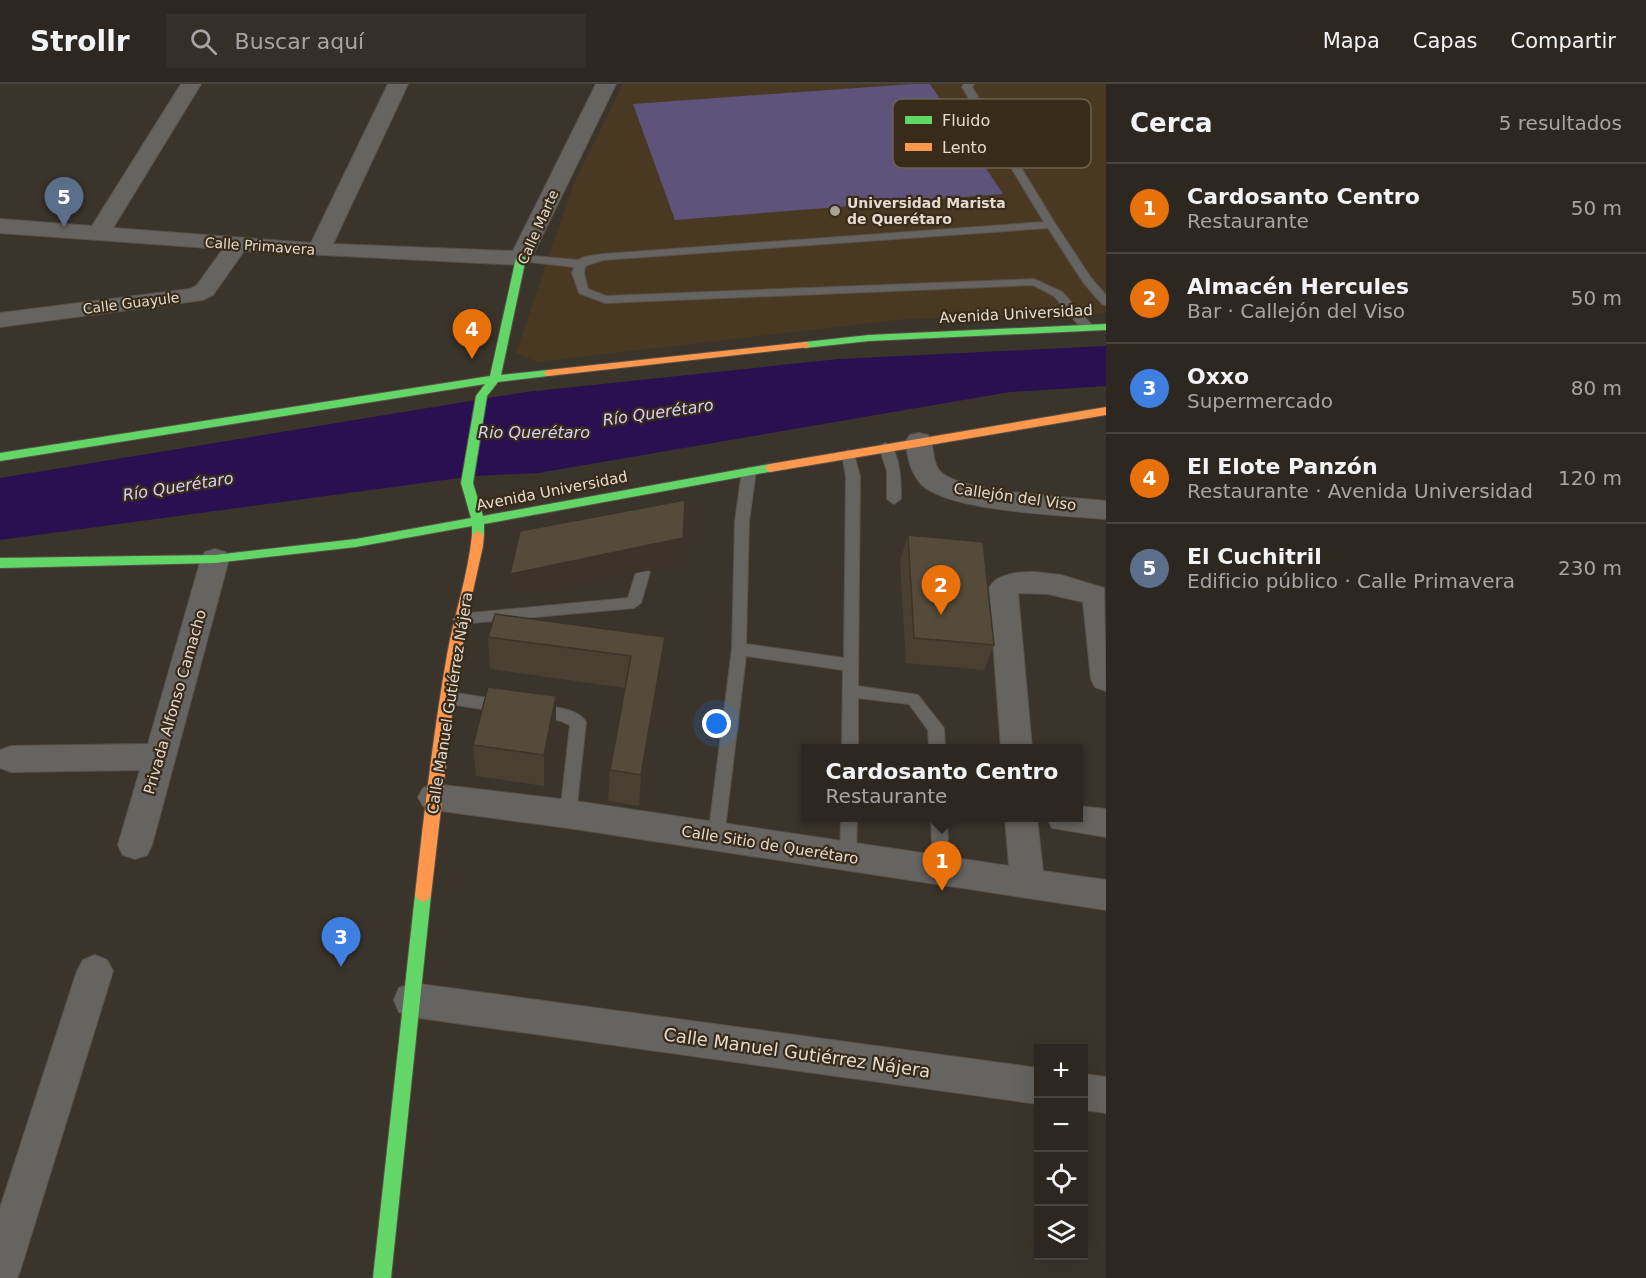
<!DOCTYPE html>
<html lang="es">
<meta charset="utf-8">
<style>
:root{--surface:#2c2720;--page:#342f29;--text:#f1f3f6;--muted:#a6a5a5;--line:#48443e;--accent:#a8a196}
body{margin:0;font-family:"DejaVu Sans",sans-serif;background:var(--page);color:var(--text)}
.controls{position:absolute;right:18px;bottom:18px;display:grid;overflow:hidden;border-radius:0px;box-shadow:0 6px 24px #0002}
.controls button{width:54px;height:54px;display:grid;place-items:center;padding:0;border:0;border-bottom:2px solid var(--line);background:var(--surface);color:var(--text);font:30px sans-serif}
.you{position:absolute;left:717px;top:640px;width:21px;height:21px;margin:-15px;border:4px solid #fff;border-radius:50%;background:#1a73e8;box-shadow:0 0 0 9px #1a73e833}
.badge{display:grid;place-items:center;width:39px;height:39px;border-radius:50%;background:var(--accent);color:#fff;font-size:20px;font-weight:700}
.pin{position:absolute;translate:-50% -50px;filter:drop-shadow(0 2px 3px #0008)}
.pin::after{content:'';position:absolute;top:32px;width:21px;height:18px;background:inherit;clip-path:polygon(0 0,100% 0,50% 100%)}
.popup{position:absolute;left:801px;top:660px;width:282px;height:78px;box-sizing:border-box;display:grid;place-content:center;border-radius:0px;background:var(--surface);filter:drop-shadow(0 2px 4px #0005);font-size:20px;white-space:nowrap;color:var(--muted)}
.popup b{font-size:22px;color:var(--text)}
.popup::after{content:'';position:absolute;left:50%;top:100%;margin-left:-12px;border:12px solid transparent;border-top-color:var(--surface)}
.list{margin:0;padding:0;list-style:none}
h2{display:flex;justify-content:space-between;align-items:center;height:78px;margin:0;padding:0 24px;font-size:26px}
h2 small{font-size:20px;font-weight:400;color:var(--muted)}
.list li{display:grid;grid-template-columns:39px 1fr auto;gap:18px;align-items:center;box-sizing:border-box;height:90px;padding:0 24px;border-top:2px solid var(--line)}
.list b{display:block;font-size:22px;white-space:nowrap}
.list p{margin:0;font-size:20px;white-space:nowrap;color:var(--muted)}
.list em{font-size:20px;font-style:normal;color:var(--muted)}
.icon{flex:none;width:33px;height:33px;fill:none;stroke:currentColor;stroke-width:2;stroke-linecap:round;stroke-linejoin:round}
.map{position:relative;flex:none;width:1106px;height:1194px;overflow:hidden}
header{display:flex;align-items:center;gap:36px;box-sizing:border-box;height:84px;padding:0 30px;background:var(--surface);border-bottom:2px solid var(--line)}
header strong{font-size:28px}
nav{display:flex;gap:33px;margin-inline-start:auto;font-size:21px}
.search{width:420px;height:54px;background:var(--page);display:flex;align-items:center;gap:15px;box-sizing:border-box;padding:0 21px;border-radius:0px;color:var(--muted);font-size:22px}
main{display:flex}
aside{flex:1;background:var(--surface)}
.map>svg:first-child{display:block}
</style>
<header>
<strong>Strollr</strong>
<div class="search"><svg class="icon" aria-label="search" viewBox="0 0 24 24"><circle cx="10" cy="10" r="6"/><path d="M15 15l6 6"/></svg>Buscar aquí</div>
<nav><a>Mapa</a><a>Capas</a><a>Compartir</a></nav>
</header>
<main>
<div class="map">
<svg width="1106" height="1194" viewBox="0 0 1106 1194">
<rect width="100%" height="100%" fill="#3b342b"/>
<!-- built -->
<polygon fill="#493923" points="623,0 1106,0 1106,229 906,235 537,278 516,269 574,99"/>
<!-- green -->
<polygon fill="#5e547b" points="912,0 930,0 1003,110 675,136 633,20"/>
<!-- water -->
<polygon fill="#2a0f51" points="1106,262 1106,302 1010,308 538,389 474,392 0,456 0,394 526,308 839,275"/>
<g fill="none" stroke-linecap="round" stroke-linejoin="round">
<defs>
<g id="lane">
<polygon points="964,0 974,0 972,3 1056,141 1091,194 1106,211 1106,221 1102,220 1083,198 1048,144 603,176 585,182 584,189 588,205 606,212 1034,195 1062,208 1091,240 1091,246 1083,246 1054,212 1033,201 605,219 579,209 572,189 574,183 521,177 515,174 521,171 578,176 584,173 603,170 1044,138 962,3"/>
<path d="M885,359C901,364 901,401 901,415L894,420L887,415V387L879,363Z"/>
<polygon points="848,366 854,370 860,393 858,602 918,611 944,644 945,664 929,664 928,646 909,620 858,614 858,664 842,664 843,586 746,572 724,753 722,758 716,760 710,758 708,753 732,565 735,437 742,387 749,383 756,387 749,437 746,560 844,574 846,393 842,370"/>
<polygon points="643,483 650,488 641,519 634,524 460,540 453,535 460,530 628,514 636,488"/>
<polygon points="449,608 502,616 507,618 510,622 507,626 502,628 449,620 444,618 441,614 444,610"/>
<path d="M538,621C553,623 578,624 586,638L576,730L574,735L568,737L562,735L560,730L570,641L561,637L533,631L530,627L533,623Z"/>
<polygon points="841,734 857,734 856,773 854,778 848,780 842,778 840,773"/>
<polygon points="931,734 947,734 949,787 947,792 941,794 935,792 933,787"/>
</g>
<g id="street">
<polygon points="181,0 201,0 113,144 311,159 388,0 408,0 333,160 513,167 596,0 616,0 529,179 521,181 244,167 213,211 203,216 0,243 0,229 190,205 197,201 223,165 0,149 0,135 92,142"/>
<path d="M919,349L928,351C935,361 931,376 939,386C956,409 1074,413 1106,417V435C1065,431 949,428 921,400C910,388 907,372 906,357L910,351Z"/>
<polygon points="215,465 225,468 229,475 152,761 147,771 135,775 123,771 118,761 140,686 11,688 0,684 0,666 11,662 148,660 201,475 205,468"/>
<path d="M1035,488L1061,491L1104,504L1106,607L1095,603L1091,595L1083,518L1048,510L1018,509L1032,664H1001L989,504C997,489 1019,488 1035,488Z"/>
<polygon points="434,700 568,716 1009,782 1005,734 1037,734 1043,787 1106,796 1106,826 568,744 434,726 423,722 418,713 423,704"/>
<polygon points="1078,722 1106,725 1106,753 1052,744 1047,734 1078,734"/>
<polygon points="95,871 107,876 113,887 20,1187 17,1194 0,1194 0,1124 77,887 83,876"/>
<polygon points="412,899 1038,984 1038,1020 412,933 399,928 394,916 399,904"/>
<polygon points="1084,990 1106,993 1106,1029 1084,1026"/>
</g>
<g id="fast">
<polygon points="521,171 526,174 501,291 548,286 553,289 548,292 498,298 487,312 473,399 483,432 770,380 774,381 776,384 774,387 484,440 484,451 478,455 472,451 472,442 356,463 215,479 0,484 0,474 215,471 356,455 471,434 461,399 476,312 485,300 0,377 0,369 490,292 516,174"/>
<polygon points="1106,240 1106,246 869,257 805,264 800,261 805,258 869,251"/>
<polygon points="423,804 428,806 431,811 391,1194 373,1194 415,811 418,806"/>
</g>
<g id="slow">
<polygon points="805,258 810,261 809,263 548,292 543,289 548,286"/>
<polygon points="1106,323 1106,331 770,388 764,384 770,380"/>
<path d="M478,447L484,451L483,462L469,525L455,604L431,811L428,816L423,818L418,816L415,811C424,731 433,651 447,571C454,531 468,492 472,451Z"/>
</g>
</defs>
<!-- lane casing -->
<use href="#lane" stroke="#58524a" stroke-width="2"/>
<!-- street casing -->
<use href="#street" stroke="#58524a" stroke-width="2"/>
<!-- fast casing -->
<use href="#fast" stroke="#58524a" stroke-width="2"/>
<!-- slow casing -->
<use href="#slow" stroke="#58524a" stroke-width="2"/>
<!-- lane -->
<use href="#lane" fill="#666460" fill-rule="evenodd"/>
<!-- street -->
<use href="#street" fill="#666460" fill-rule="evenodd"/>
<!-- fast -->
<use href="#fast" fill="#63d668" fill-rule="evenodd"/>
<!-- slow -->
<use href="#slow" fill="#ff974d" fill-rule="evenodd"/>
</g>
<!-- wall -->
<g fill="#494032">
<polygon points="908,451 994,561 984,586 906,579 900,477"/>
<polygon points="488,553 665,553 662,586 639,722 608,717 610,686 625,604 490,585"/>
<polygon points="556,612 556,643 544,702 476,692 473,661"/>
</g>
<!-- shaded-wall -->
<g fill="#3c3429">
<polygon points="683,454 680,480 511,515 510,490"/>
<polygon points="665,553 662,586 639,722 641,691"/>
<polygon points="556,612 556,643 544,702 544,671"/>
</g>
<!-- building -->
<g fill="#554b3a" stroke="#3c3429" stroke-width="1.5">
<polygon points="685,416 683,454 510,490 520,447"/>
<polygon points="908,451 983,458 994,561 914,554"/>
<polygon points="495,530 665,553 641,691 610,686 631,572 488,553"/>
<polygon points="488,603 556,612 544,671 473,661"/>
</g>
<!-- markers -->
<circle fill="#a8a196" stroke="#382b1a" stroke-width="2" cx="835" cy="127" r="6"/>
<g text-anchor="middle" stroke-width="4.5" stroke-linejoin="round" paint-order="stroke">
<!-- far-poi labels -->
<g font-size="14" font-weight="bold" fill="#e3dbd0" stroke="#382b1a" text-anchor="start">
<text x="847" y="124">Universidad Marista<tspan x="847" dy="16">de Querétaro</tspan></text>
</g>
<!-- far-street labels -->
<g font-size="14" fill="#e3dbd0" stroke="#382b1a">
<text transform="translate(538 143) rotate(-66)" y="5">Calle Marte</text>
<text transform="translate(260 162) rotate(4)" y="5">Calle Primavera</text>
<text transform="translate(131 219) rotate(-7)" y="5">Calle Guayule</text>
</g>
<!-- street labels -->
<g font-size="15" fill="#e3dbd0" stroke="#382b1a">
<text transform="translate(1016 230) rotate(-3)" y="5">Avenida Universidad</text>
<text transform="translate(552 407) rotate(-11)" y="5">Avenida Universidad</text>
<text transform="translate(1015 413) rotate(8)" y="5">Callejón del Viso</text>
<text transform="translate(175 618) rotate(-74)" y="5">Privada Alfonso Camacho</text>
<text transform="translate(450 619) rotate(-81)" y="5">Calle Manuel Gutiérrez Nájera</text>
<text transform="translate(770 761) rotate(9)" y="5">Calle Sitio de Querétaro</text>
</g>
<!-- water labels -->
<g font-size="16" font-style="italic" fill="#d7cffb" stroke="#382b1a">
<text transform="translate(658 328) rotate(-8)" y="6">Río Querétaro</text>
<text x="534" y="354">Rio Querétaro</text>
<text transform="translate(178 402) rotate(-9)" y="6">Río Querétaro</text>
</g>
<!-- near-street labels -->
<g font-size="18" fill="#e3dbd0" stroke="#382b1a">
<text transform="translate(797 969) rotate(8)" y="6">Calle Manuel Gutiérrez Nájera</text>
</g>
</g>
<!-- legend -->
<rect x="893" y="15" width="198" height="69" rx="9" fill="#382b1a" stroke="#6b6051" stroke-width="1.5"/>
<rect x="905" y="32" width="27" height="8" fill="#63d668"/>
<rect x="905" y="59" width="27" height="8" fill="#ff974d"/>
<g font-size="16" fill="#e3dbd0">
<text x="942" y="42">Fluido</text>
<text x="942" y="69">Lento</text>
</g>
</svg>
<div class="controls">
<button>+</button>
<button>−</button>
<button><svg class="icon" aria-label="locate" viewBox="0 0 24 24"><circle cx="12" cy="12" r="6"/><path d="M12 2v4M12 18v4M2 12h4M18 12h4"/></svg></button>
<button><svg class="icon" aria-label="layers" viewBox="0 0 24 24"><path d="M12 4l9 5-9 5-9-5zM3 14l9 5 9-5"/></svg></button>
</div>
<div class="you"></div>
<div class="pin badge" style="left:942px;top:807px;background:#e8710a">1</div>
<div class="popup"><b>Cardosanto Centro</b>Restaurante</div>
<div class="pin badge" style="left:941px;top:531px;background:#e8710a">2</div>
<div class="pin badge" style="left:341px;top:883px;background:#3f7fe0">3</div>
<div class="pin badge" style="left:472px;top:275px;background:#e8710a">4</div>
<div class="pin badge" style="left:64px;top:143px;background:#5c6f8a">5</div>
</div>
<aside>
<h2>Cerca<small>5 resultados</small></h2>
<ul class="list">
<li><span class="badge" style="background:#e8710a">1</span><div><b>Cardosanto Centro</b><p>Restaurante</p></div><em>50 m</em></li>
<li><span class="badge" style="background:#e8710a">2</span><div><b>Almacén Hercules</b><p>Bar · Callejón del Viso</p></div><em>50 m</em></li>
<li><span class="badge" style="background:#3f7fe0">3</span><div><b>Oxxo</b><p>Supermercado</p></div><em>80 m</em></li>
<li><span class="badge" style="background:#e8710a">4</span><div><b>El Elote Panzón</b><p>Restaurante · Avenida Universidad</p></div><em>120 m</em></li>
<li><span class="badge" style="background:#5c6f8a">5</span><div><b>El Cuchitril</b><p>Edificio público · Calle Primavera</p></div><em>230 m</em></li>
</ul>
</aside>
</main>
